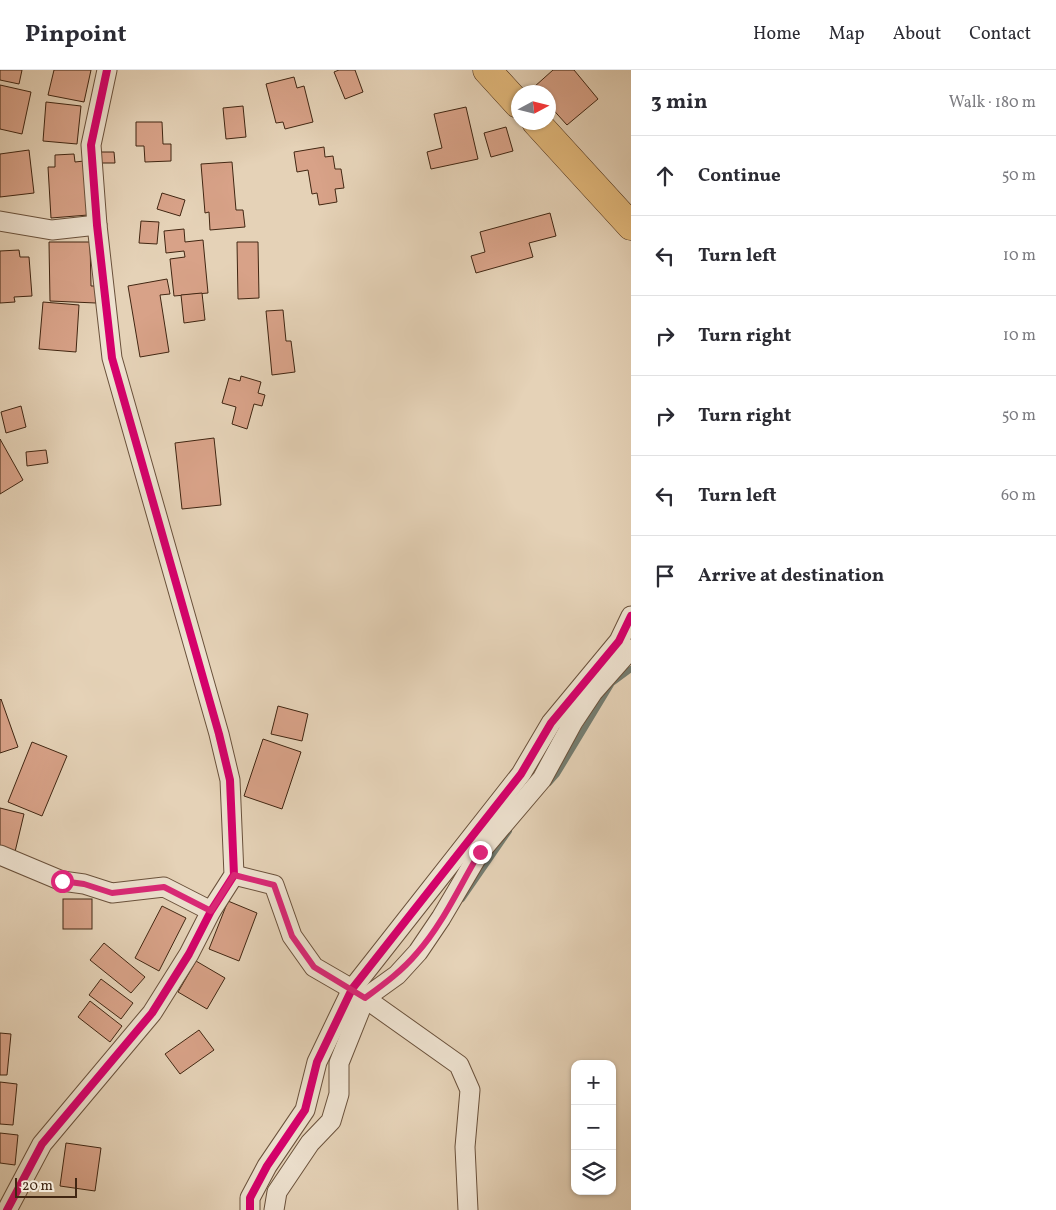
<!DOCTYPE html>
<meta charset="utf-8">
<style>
:root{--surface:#fff;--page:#f2f2f3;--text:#2b2b33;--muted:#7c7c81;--line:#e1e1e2}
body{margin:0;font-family:Vollkorn,serif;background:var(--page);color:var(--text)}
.controls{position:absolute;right:15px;bottom:15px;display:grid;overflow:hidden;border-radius:10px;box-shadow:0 1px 4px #0004}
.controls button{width:45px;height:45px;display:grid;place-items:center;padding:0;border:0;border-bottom:1px solid var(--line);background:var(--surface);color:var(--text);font:25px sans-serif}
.compass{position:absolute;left:511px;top:15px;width:45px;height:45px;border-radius:50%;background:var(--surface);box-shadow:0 1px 4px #0004;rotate:83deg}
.scale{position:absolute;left:15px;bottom:12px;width:62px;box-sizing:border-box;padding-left:5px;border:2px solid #412612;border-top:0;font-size:14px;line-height:18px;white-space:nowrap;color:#412612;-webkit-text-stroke:4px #eee2d0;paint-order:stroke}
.stop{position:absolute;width:15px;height:15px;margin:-11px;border:4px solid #db2777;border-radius:50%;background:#fff}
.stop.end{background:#db2777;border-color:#fff;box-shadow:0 1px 5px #0008}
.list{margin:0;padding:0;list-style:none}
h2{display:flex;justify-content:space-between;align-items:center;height:65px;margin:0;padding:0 20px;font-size:21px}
h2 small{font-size:16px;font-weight:400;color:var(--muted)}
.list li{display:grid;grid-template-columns:32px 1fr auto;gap:15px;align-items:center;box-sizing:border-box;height:80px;padding:0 20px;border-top:1px solid var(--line)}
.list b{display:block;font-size:19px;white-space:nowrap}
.list em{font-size:16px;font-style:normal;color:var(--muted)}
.icon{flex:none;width:28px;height:28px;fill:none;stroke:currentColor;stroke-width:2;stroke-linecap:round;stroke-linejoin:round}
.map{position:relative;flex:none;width:631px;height:1140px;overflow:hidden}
header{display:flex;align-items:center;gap:30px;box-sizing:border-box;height:70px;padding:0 25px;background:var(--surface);border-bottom:1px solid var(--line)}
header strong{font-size:24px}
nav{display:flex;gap:28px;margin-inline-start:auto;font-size:18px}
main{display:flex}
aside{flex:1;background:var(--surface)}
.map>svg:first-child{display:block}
</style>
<header>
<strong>Pinpoint</strong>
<nav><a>Home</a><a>Map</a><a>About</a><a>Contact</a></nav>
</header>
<main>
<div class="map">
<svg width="631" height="1140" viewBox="0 0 631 1140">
<rect width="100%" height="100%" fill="#e5d2b7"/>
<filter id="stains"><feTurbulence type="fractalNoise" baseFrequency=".004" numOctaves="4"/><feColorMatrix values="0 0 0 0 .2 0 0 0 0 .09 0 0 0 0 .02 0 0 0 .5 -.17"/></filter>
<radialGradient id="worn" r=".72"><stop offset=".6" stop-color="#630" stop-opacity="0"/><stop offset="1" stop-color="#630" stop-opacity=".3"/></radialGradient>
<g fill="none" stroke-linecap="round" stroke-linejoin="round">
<!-- stream -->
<g stroke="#747d71" stroke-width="6">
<polyline points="549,713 557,704 612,613 631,599"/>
<polyline points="462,829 509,761"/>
</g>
</g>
<!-- building -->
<g fill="#d8a288" stroke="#412612">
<polygon points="0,0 22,0 19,14 0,10"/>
<polygon points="54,0 91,0 84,32 48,25"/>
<polygon points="339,0 355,0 363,22 345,29 334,2"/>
<polygon points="553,0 574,0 598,29 567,55 548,34 548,22 539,22 534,17"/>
<polygon points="294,7 297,18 304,16 313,52 285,59 283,52 276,53 266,14"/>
<polygon points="0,15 31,22 22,64 0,59"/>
<polygon points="46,32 81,36 77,74 43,71"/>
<polygon points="243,36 246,67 226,69 223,38"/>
<polygon points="466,37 478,89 431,99 427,82 442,78 434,44"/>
<polygon points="136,52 162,52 163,74 171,74 171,91 145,92 144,76 136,76"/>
<polygon points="506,57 513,81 491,87 484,63"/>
<polygon points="324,77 325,87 333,86 335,99 341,99 344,118 335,119 337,132 319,135 317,123 312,124 308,100 297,102 294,82"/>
<polygon points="29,80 34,123 0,127 0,84"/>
<polygon points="98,82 114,82 115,93 98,93"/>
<polygon points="74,84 75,92 84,91 88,145 51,148 48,97 55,97 55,85"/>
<polygon points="232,92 236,140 243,140 245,157 210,160 209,142 205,143 201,94"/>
<polygon points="162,123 185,130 180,146 157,139"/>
<polygon points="550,143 556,166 529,173 533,187 476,203 471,186 485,182 480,162"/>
<polygon points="141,151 159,152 157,174 139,173"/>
<polygon points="184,159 185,172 203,170 208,223 174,226 170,189 185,187 184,181 166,183 164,161"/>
<polygon points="49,172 90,172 91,216 96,216 96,233 50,231"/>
<polygon points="237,172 258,172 259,228 238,229"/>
<polygon points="19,180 20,187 29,187 32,226 14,227 15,232 0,233 0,181"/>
<polygon points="167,209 170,224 160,225 169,282 140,287 128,216"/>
<polygon points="202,223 205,250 184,253 181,225"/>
<polygon points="43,232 79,235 76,282 39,279"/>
<polygon points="283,240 286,271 291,271 295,302 272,305 266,241"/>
<polygon points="241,306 261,312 258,323 265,325 262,336 254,334 247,359 232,354 236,337 222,333 229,308 240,311"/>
<polygon points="21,336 26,357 6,363 1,342"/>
<polygon points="214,368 221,435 182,439 175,373"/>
<polygon points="0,369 23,410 0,424"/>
<polygon points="46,380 48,393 27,396 26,382"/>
<polygon points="1,629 18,677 0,683 0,630"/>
<polygon points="278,636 308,644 302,671 271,664"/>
<polygon points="263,669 301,682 282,739 244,726"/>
<polygon points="32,672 67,686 42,746 8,732"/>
<polygon points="0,738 24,744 14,786 0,778"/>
<rect x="63" y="829" width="29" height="30"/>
<polygon points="228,831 257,843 239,891 209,879"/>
<polygon points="162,836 186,848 159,901 135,888"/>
<polygon points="104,873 145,907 131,923 90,890"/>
<polygon points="196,891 225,908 207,939 178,922"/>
<polygon points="101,909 133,933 121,949 89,925"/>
<polygon points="90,931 122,956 110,972 78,947"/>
<polygon points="199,960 214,980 180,1004 165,984"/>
<polygon points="0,963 11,964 7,1005 0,1005"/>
<polygon points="0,1012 17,1014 13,1055 0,1054"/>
<polygon points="0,1063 18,1065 15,1095 0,1093"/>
<polygon points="66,1073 101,1078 95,1121 60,1116"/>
</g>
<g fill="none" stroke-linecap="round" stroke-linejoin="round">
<defs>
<g id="street">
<polyline points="0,151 52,160 97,155"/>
<polyline points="0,785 62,811 84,814 112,823 164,817 211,841"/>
<polyline points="234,805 274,815 292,866 314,897 352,919 459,995 470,1020 465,1077 468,1140"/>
<polyline points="7,1140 42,1074 152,943 189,884 211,841 234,805 230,710 219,664 112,288 97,155 91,75 107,0"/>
<polyline points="250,1140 250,1128 267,1096 305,1040 317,992 352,919 521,704 551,653 619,571 631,546"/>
<polyline points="274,1140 277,1122 310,1073 331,1051 339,1024 339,993 365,928 397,905 418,882 441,848 480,782 542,709 573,652 593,622 631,579"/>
</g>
<g id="primary">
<polyline points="487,0 518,34"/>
<polyline points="536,52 631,156"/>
</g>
</defs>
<!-- street casing -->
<use href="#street" stroke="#6a513b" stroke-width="21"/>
<!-- primary casing -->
<use href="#primary" stroke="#412612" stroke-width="29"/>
<!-- street -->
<use href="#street" stroke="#eee2d0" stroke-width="19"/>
<!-- primary -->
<use href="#primary" stroke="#e2b97c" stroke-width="28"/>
<defs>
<g id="cycleway">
<polyline points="7,1140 42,1074 152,943 189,884 211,841 234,805 230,710 219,664 112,288 97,155 91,75 107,0"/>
<polyline points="250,1140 250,1128 267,1096 305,1040 317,992 352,919 521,704 551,653 619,571 631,546"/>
</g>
</defs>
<!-- cycleway casing -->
<use href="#cycleway" stroke="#eee2d0" stroke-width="11"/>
<!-- cycleway -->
<use href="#cycleway" stroke="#d6006c" stroke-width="8"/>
</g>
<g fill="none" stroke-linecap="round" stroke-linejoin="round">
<!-- route -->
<path stroke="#db2777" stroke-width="6" d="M62,811L84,814L112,823L164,817L211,841L234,805L274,815L292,866L314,897L365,928C384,914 402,901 417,883C443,854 460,815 480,782"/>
</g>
<rect width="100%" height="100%" filter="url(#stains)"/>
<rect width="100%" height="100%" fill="url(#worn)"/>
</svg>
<div class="controls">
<button>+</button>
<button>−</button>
<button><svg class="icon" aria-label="layers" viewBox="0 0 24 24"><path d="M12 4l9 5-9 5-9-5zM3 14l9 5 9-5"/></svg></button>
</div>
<svg class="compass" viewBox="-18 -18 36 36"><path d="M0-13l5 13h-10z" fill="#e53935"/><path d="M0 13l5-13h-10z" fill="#7c7c81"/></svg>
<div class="scale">20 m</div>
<div class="stop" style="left:62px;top:811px"></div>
<div class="stop end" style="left:480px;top:782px"></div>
</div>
<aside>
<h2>3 min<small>Walk · 180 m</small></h2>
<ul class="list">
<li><svg class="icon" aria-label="ahead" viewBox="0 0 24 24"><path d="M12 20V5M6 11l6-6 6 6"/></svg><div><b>Continue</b></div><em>50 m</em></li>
<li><svg class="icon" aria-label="left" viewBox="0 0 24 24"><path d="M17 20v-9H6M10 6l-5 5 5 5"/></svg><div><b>Turn left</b></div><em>10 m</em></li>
<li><svg class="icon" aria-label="right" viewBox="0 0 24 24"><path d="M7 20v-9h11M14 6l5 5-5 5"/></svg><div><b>Turn right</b></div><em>10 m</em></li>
<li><svg class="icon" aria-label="right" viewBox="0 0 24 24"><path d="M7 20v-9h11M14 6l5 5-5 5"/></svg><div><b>Turn right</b></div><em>50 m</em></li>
<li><svg class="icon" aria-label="left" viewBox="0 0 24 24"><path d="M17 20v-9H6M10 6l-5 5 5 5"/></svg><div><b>Turn left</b></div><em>60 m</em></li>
<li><svg class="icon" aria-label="arrive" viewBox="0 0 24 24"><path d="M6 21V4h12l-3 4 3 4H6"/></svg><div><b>Arrive at destination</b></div></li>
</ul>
</aside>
</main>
